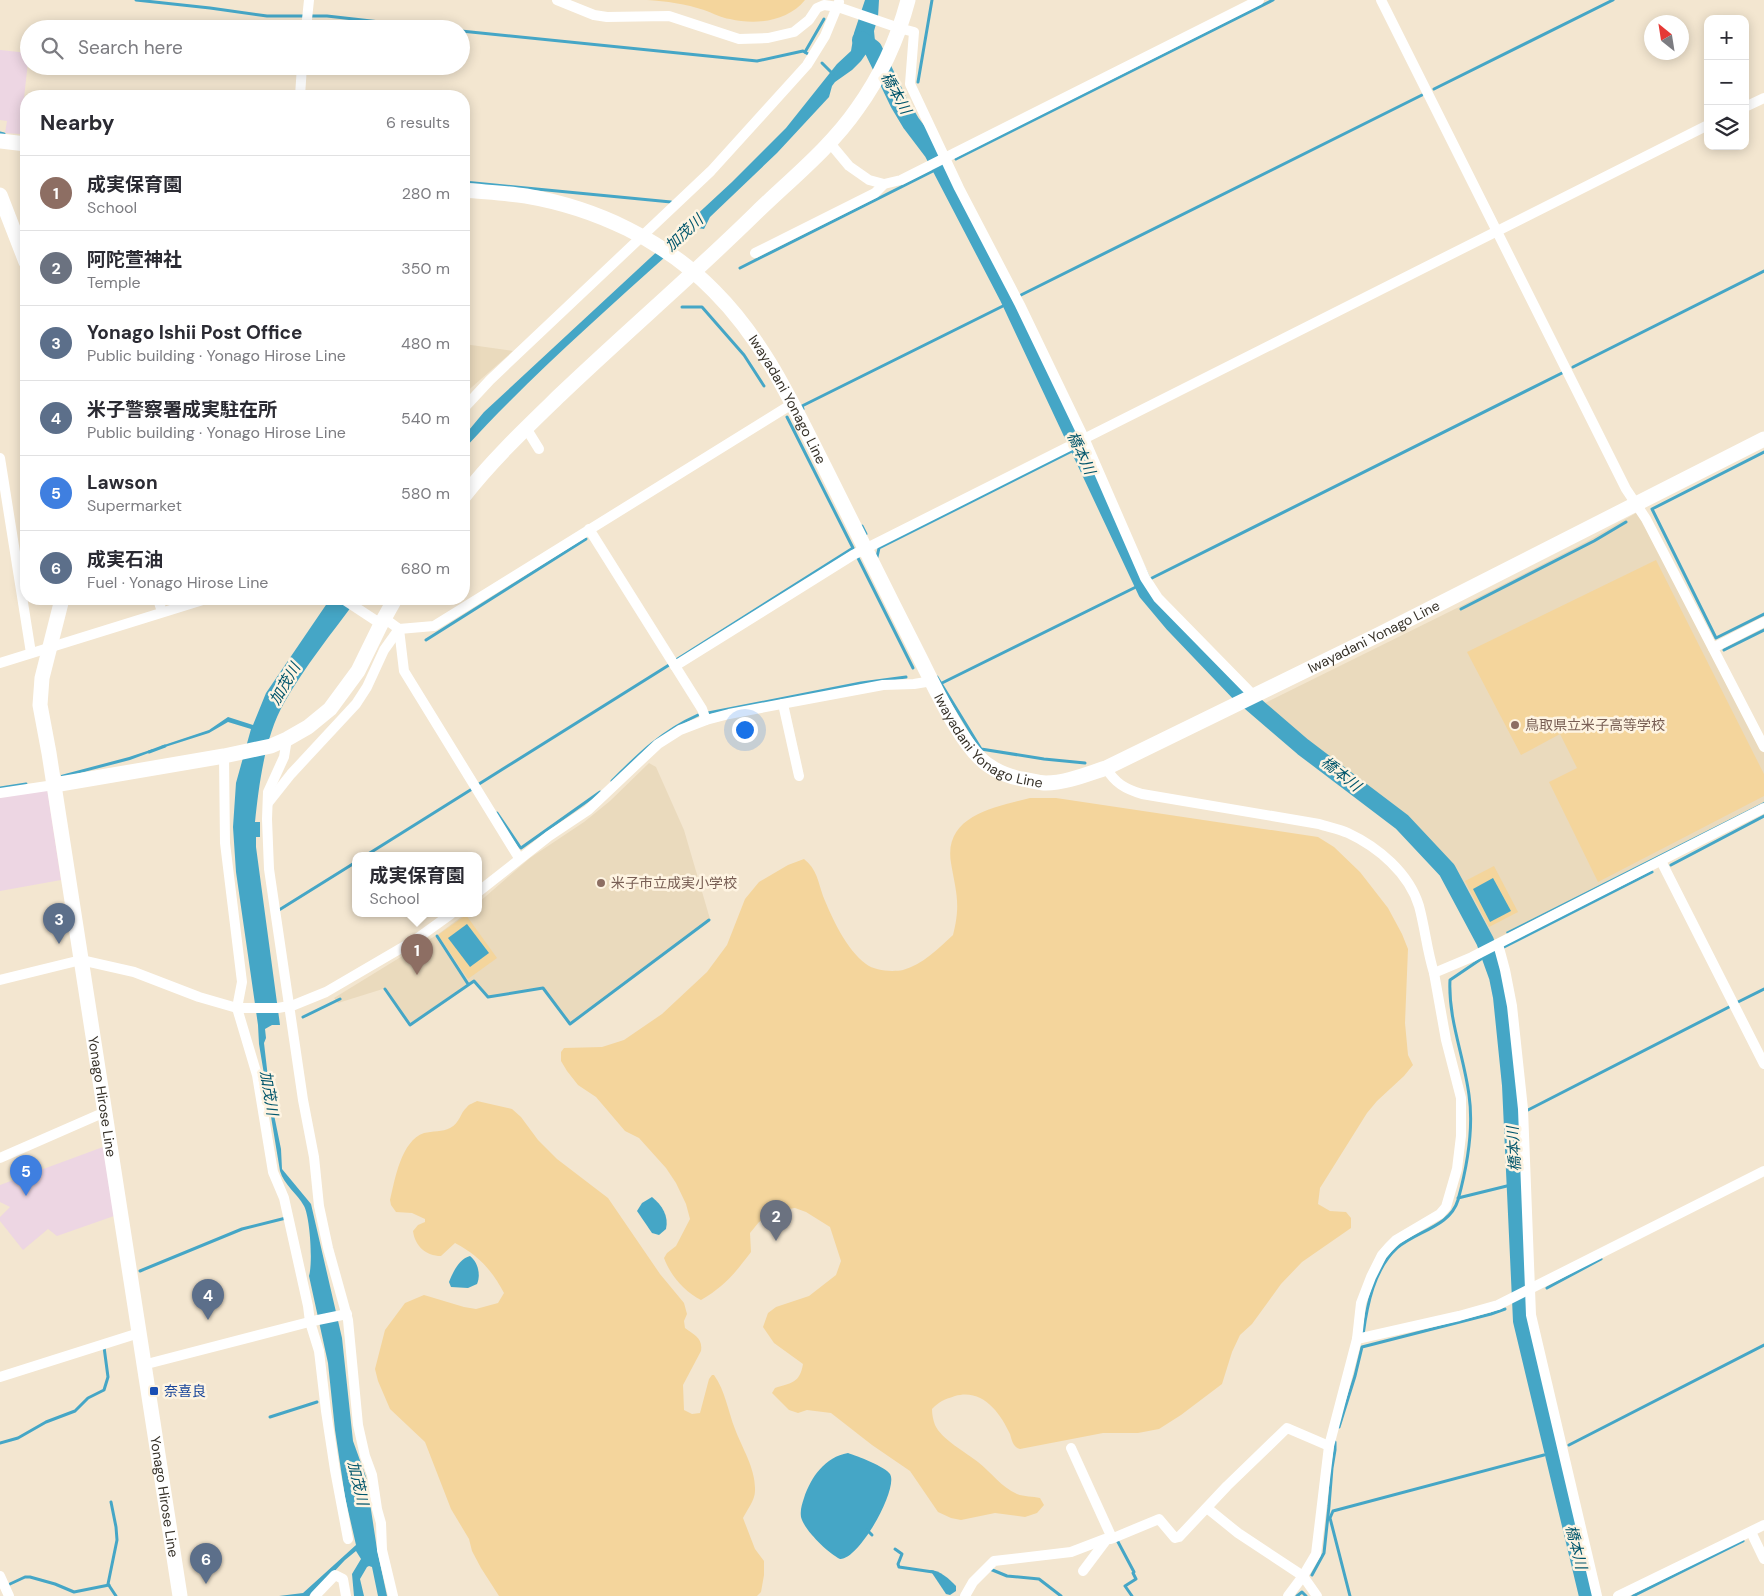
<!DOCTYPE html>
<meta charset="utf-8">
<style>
:root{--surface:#fff;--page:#f7f7f7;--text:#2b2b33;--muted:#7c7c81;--line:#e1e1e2;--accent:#992988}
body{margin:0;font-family:"DM Sans","Noto Sans JP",sans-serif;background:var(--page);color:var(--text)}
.controls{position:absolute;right:15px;top:15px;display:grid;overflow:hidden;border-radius:10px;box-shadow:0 2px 12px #0003}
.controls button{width:45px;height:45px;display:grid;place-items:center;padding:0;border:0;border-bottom:1px solid var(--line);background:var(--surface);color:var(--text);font:25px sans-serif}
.compass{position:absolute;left:1644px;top:15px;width:45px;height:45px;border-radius:50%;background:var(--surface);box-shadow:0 2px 12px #0003;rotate:330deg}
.you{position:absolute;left:744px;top:729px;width:18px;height:18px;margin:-12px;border:4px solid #fff;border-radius:50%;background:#1a73e8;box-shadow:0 0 0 8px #1a73e833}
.badge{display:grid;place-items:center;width:32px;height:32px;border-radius:50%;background:var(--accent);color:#fff;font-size:16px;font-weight:700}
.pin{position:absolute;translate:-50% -41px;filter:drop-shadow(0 1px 2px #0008)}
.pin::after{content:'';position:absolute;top:26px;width:18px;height:15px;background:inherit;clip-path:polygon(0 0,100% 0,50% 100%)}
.popup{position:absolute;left:352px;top:852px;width:130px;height:65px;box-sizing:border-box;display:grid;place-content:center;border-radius:10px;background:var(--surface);filter:drop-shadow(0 1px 4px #0005);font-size:16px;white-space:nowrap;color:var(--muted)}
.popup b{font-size:19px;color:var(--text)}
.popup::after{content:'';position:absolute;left:50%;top:100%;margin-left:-10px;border:10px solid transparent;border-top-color:var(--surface)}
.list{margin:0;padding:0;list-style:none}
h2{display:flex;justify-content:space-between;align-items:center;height:65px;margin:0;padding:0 20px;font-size:21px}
h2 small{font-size:16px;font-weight:400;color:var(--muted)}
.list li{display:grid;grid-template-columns:32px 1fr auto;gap:15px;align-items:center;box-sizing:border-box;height:75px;padding:0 20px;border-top:1px solid var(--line)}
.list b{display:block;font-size:19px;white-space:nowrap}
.list p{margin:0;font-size:16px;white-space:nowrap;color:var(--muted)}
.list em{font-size:16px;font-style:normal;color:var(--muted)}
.icon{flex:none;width:28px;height:28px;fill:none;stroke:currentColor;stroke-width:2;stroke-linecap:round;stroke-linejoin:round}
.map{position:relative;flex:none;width:1764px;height:1596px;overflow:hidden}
.search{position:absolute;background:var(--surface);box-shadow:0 2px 12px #0003;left:20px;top:20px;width:450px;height:55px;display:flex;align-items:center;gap:12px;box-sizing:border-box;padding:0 18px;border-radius:28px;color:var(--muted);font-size:19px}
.panel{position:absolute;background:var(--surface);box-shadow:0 2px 12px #0003;left:20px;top:90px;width:450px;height:515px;border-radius:20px}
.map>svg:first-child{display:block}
</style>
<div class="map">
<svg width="1764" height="1596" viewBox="0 0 1764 1596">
<rect width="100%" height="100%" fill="#f3e6d0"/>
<!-- commercial -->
<g fill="#edd6e3">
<polygon points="0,50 29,53 20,134 5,133 7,121 0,120"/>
<polygon points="47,788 61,880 0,891 0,795"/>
<polygon points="103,1147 114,1216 57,1236 48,1229 23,1250 0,1221 0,1217 10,1207 0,1202 0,1185"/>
</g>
<!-- built -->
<g fill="#eadabd">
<polygon points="464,344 513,351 464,394"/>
<polygon points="1636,513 1640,514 1764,753 1764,804 1490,943 1454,872 1417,833 1384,803 1260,709 1263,704 1463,605 1586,542"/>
<polygon points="649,763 656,767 684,830 710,919 570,1023 543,988 489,996 475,980 468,983 437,935 465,914 478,914 478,903 530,858 584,822 610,801"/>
<polygon points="435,936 467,984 410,1024 386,988 338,1003 334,998"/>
</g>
<!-- green -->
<g fill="#f4d59c">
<path d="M647,0H805C787,22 755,25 730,19C721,18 713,13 704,10C686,4 666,1 647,0Z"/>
<polygon points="1656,560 1764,774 1764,796 1598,882 1549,782 1577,768 1560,734 1521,755 1467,652"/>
<path d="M1030,798H1056L1318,837L1334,847L1360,872L1388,908L1402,934L1408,949L1405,1023L1408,1055L1413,1065L1404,1076L1377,1101L1367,1113L1320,1188L1318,1204L1330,1211L1346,1212L1351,1218V1228L1302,1262L1281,1284L1252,1324L1240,1335L1232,1352L1222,1384L1181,1415L1159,1429L1138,1433H1103L1020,1449C1013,1447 1012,1441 1010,1434C1000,1412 982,1388 955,1396C943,1400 940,1401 932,1409C932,1414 933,1420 935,1425C941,1439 967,1453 978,1462C992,1473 1001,1487 1017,1494C1024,1497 1033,1496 1040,1498L1044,1505L1037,1513L1025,1517L995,1513L961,1520L951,1518L938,1512L910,1471L872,1445L831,1413L807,1410L798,1413L789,1410L772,1393L775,1388C791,1383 800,1383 803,1364L774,1343L763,1327L768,1313L776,1307L809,1296L836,1275L841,1261L830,1227L806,1212L795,1208L776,1211L759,1222L750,1233L751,1252C735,1273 725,1286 701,1300C685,1292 670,1275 664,1258L667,1253L676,1246L690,1219L686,1204L676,1183L666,1168L639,1138L625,1131L596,1097L578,1085L567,1071L561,1061V1052L564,1048L602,1047L624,1040L662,1014L707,972L727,945L745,899L759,882L788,865L804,859C817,869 818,882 823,896C832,918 846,949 866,964C875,971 892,972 903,970C922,965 939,948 953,935C961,904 956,892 951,863C943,815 996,807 1030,798Z"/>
<polygon points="1494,866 1518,912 1489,927 1465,881"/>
<polygon points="466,915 497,958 468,979 438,935"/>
<path d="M477,1101L512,1109L521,1117L538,1140L557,1159L608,1198L660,1274L684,1303L687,1314L684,1321L685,1328C694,1335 703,1338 701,1351L683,1385L684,1410L692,1414L700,1413L709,1379L712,1375H714C725,1390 728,1411 735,1429C742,1448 756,1469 755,1491C755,1500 747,1510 743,1518L755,1549L764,1561V1575L761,1592L757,1596H499L481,1568L472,1551L469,1539L451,1509L425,1442L390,1409L378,1381L375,1369L385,1330L405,1303L424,1295L464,1307L476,1309L498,1303L504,1293C492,1270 478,1255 455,1243L441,1256C426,1256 415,1246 413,1231L418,1225L425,1222V1219L412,1213L396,1212L391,1205L390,1200C395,1179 401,1141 424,1133C432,1131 443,1132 450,1128C460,1123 460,1113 467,1107C469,1104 474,1103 477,1101Z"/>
</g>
<!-- water -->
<g fill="#45a6c6">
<path d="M865,0H879L878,17L874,31L875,41L861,61L852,70L835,82L832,86L829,97L777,153L710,217L704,229L697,228C618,300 536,370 464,449V436L484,412L732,182L786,128L837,64L851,51L854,33Z"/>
<path d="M330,599H357C332,633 305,666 284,703C265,736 259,784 255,822H260V837H256V847L280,1025H272L265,1029L266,1038L264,1043L270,1095L281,1149L282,1169L311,1204L342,1338L353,1441L366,1477L377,1549L387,1596H378L372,1567L369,1566L367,1567L360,1579L364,1596H354L352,1574L361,1559L356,1551L345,1560L329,1577L309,1596H279L303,1593L356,1545L345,1497L335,1430L328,1363L309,1276C313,1263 310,1217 304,1206C297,1193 284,1185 280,1171L259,1044L258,1025L236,872L233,827L236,783L251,729L228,722L209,733L162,748L161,746L209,730L228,717L253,725L266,693Z"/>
<polygon points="153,749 154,751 130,760 61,778 61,775 129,757"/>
<polygon points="1764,802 1764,803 1507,934 1506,932"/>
<polygon points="1493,878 1511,911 1490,922 1473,889"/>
<polygon points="467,924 489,953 470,967 448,938"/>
<path d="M652,1197C662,1205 669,1216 666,1229L659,1235L652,1233L637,1211L642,1203Z"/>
<path d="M470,1256C478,1262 481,1275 477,1284L468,1288L451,1287L449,1282C453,1272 459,1259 470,1256Z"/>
<path d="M848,1453C857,1456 886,1467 890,1474C899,1488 859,1560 840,1559C828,1553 804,1530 801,1517C800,1510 802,1504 804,1498C811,1477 825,1457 848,1453Z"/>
<path d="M930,1570C940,1570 949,1579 956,1586V1591L950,1595L946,1594Z"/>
</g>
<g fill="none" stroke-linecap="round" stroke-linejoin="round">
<!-- stream -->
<g stroke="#45a6c6" stroke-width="3">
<polyline points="136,0 210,8 267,16 327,16 442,29"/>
<polyline points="461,31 757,61 803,51 808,54"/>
<polyline points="805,52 824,19"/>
<polyline points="822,63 833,74"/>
<polyline points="918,82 932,0"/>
<polyline points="1434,89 1613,0"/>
<polyline points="0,133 4,134"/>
<polyline points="956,159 1273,0"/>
<polyline points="464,182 671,202"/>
<polyline points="740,268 941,167"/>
<polyline points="1021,295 1422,95"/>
<polyline points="682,307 702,307 744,355 764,386"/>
<polyline points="1573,367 1764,271"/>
<polyline points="803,409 802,406 1011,302"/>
<polyline points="1764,452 1652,509 1716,638 1764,614"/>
<polyline points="862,526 866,534"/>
<polyline points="857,556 913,668"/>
<polyline points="877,557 879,548 1080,447"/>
<polyline points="1150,579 1562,373"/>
<polyline points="1461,609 1594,541 1626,522"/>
<polyline points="426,640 586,539"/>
<polyline points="1724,650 1764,630"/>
<polyline points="676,660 853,548 787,417"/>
<polyline points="937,677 981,749 1044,759 1085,763"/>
<polyline points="942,683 1142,584"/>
<polyline points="708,713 861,683 906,677"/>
<polyline points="149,752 165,746"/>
<path d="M612,781C639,754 662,731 698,715"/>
<polyline points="479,784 669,665"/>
<polyline points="0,788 26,784"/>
<polyline points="497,813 520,847"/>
<polyline points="521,848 600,792"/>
<polyline points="365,856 472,789"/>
<polyline points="1671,865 1764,816"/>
<polyline points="279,910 356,862"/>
<polyline points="437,936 468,984"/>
<polyline points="1504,947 1652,872"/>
<polyline points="385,989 410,1025 474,981 488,997 543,988 570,1024 709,920"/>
<polyline points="1738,1002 1764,989"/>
<polyline points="303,1017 340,999"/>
<polyline points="1528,1110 1731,1006"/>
<polyline points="1458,1198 1515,1184"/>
<polyline points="140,1271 242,1229 286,1218"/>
<polyline points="1547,1288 1601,1259"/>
<path d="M1363,1335C1367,1305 1374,1269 1397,1248C1416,1231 1450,1227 1458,1200C1467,1167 1474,1129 1469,1095C1464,1056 1448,1019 1450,980L1481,959"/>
<polyline points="270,1417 317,1402"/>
<polyline points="1339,1427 1355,1376 1362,1347 1491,1314 1505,1309"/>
<polyline points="0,1443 18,1438 46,1422 75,1411 88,1398 104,1390 108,1377 104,1347"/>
<polyline points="1569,1445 1764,1345"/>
<polyline points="111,1502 116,1527 117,1540 108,1584 116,1596"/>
<polyline points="867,1530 872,1535"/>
<polyline points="1117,1540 1134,1572 1133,1573 1136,1579 1125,1586 1132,1596"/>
<polyline points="895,1549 902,1554 898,1564 899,1567 933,1572"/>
<polyline points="990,1569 1007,1576 1039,1579 1061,1596"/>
<polyline points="1312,1575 1324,1553 1329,1506 1332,1468 1335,1450 1335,1442"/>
<polyline points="10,1584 25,1577 30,1577 55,1584 74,1592 109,1585"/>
<polyline points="1297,1596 1302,1592 1306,1596"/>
<polyline points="1350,1596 1330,1518 1333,1511 1544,1455"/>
<polyline points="1633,1596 1743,1541"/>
</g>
<!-- river -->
<polyline stroke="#45a6c6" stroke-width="18" points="861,40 873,49 899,103 911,123 933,152 1008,296 1147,592 1173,623 1239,692 1303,747 1402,822 1447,870 1485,941 1498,977 1502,997 1511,1085 1522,1321 1588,1596"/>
<!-- street -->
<g stroke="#fff" stroke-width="10">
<polyline points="557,0 594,15 607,17 669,16 739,39 768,38 794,32 809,20 817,8 824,5 838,7 899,28 914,32 910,84 959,188 1020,305 1084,438 1145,578 1158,598 1254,696"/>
<polyline points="1381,0 1626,489 1646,519 1764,747"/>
<polyline points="306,29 309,0"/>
<polyline points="300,96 302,66"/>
<polyline points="1745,107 1764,98"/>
<polyline points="829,142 849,166 869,180 884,184"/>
<polyline points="755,253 875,193 884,184 901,180 1259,0"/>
<polyline points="464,408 490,380 711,171 807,65 825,36 839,2"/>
<polyline points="526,428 539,449"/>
<polyline points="0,458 31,653"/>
<polyline points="589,529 702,709 706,720"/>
<polyline points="158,599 162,612"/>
<polyline points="343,599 381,624"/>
<polyline points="384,618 399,629 434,626 792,404"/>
<polyline points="399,629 404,671 519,858"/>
<polyline points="1713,648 1764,622"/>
<polyline points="0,663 206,599"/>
<polyline points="675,666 853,555 1708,125"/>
<polyline points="783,704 799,776"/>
<polyline points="287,739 284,757 268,792 267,819 269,869 303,1100 314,1157 319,1206 328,1248 348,1320 358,1425 365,1456 372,1475 377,1509 381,1523 382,1550 393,1596"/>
<polyline points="224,756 225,843 242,982 237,1008 257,1075 273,1172 284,1198 308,1306 310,1322 319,1351 326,1411 335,1470 348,1539"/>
<path d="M1106,768C1115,783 1125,789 1142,794L1319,824C1328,827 1339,829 1348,833C1378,847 1409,873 1419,906C1425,928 1427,951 1434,973"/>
<polyline points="0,793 54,785"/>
<polyline points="268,803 291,774 356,704 367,687 384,650 399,629"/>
<polyline points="1661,861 1764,1064"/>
<polyline points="478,892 549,836 588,810 658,744 680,730 706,720 729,714 883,685 914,684 932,681"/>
<polyline points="1498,944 1505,970 1512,1006 1523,1109 1531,1315 1597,1596"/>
<polyline points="0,980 81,960 134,972 199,997 237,1008 278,1008 294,1005 326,992 415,940 451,914"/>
<polyline points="0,1158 105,1112"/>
<polyline points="1357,1339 1459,1316 1498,1305 1764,1171"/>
<polyline points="143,1365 313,1321 347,1314"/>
<polyline points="0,1377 139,1333"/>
<polyline points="1071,1448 1112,1538"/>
<polyline points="1207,1508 1238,1533 1303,1576 1317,1596"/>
<polyline points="1751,1532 1764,1559"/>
<polyline points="1083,1571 1107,1539"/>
<polyline points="0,1576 9,1596"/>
<polyline points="315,1596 335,1575 343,1579 346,1596"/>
<polyline points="965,1596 973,1582 994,1561 1071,1552 1105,1539 1111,1539 1159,1519 1175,1538 1179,1537 1227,1486 1287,1428 1329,1446"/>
<polyline points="1288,1596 1303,1576 1316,1554 1329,1446 1357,1339 1361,1303 1371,1277 1382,1255 1389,1247 1396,1240 1440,1214 1446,1207 1457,1169 1461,1136 1461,1098 1446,1040 1434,973 1472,957 1764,808"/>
<polyline points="1618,1596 1764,1525"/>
</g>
<!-- secondary -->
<g stroke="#fff" stroke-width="15">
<polyline points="0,141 26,144"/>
<path id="s1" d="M464,190C484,192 505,193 526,196C596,208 664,240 714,291C765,342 793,405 825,468C856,530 886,591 917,652C933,683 962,750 991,767C1000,773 1012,777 1022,779C1030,780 1038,783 1046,783C1066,783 1087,774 1106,768L1380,634L1764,439"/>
<polyline points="0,195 26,262"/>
<path d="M464,496C493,459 527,427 560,395C625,333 693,275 757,212C791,179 830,148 857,109C880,77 898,38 908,0"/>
<path id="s2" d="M62,599L42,678L40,705L49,753L180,1596"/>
<polyline points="54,785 224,756 271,746 287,739 308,727 330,709 358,671 381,624 395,599"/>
</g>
</g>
<!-- markers -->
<g fill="#8d6e63" stroke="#fef4e2" stroke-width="2">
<circle cx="1515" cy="725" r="5"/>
<circle cx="601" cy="883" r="5"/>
</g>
<rect fill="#1a4fb4" stroke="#fef4e2" stroke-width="2" x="149" y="1386" width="10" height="10" rx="2.5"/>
<g text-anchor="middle" stroke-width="5" stroke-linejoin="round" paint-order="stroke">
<!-- street labels -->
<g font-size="14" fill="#363128" stroke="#fef4e2">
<text dy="5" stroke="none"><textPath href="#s1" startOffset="408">Iwayadani Yonago Line</textPath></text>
<text dy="5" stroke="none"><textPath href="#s1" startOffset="1248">Iwayadani Yonago Line</textPath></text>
<text dy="5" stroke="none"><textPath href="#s1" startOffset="812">Iwayadani Yonago Line</textPath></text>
<text dy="5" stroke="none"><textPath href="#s2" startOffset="505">Yonago Hirose Line</textPath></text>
<text dy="5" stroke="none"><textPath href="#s2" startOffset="910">Yonago Hirose Line</textPath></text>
</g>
<!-- education labels -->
<g font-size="14" fill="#785e54" stroke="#fef4e2" text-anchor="start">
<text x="1525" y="730">鳥取県立米子高等学校</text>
<text x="611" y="888">米子市立成実小学校</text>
</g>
<!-- transit labels -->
<g font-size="14" fill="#164399" stroke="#fef4e2" text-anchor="start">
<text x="164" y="1396">奈喜良</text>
</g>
<!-- water labels -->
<g font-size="15" font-style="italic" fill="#00556b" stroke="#fef4e2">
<text transform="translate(896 93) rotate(61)" y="5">橋本川</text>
<text transform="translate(684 233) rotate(-43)" y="5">加茂川</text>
<text transform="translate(1081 453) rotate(65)" y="5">橋本川</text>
<text transform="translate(285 684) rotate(-60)" y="5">加茂川</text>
<text transform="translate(1341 774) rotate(39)" y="5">橋本川</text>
<text transform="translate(269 1093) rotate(81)" y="5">加茂川</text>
<text transform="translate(1514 1149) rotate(-93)" y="5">橋本川</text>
<text transform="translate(358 1483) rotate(77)" y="5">加茂川</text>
<text transform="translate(1576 1547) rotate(76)" y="5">橋本川</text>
</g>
</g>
</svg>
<div class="controls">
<button>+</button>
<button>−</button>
<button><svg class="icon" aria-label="layers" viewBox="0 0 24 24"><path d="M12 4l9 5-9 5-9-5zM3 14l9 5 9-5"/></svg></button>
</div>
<svg class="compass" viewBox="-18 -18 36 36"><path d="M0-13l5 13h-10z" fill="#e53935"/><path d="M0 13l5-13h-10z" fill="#7c7c81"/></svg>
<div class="you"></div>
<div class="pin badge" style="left:417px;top:975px;background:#8d6e63">1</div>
<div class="popup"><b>成実保育園</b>School</div>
<div class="pin badge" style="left:776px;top:1241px;background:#6b7280">2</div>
<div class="pin badge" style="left:59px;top:944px;background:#5c6f8a">3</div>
<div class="pin badge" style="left:208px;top:1320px;background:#5c6f8a">4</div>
<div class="pin badge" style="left:26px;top:1196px;background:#3f7fe0">5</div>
<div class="pin badge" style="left:206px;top:1584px;background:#5c6f8a">6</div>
<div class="search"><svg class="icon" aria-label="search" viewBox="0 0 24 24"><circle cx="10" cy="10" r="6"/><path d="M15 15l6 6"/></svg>Search here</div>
<section class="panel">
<h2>Nearby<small>6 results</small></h2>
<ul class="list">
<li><span class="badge" style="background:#8d6e63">1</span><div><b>成実保育園</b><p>School</p></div><em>280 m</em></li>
<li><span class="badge" style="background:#6b7280">2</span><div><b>阿陀萱神社</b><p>Temple</p></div><em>350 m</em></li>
<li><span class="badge" style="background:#5c6f8a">3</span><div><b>Yonago Ishii Post Office</b><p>Public building · Yonago Hirose Line</p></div><em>480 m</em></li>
<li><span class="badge" style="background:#5c6f8a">4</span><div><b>米子警察署成実駐在所</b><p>Public building · Yonago Hirose Line</p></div><em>540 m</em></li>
<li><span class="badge" style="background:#3f7fe0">5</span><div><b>Lawson</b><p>Supermarket</p></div><em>580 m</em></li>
<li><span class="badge" style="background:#5c6f8a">6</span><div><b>成実石油</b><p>Fuel · Yonago Hirose Line</p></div><em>680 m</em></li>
</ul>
</section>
</div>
